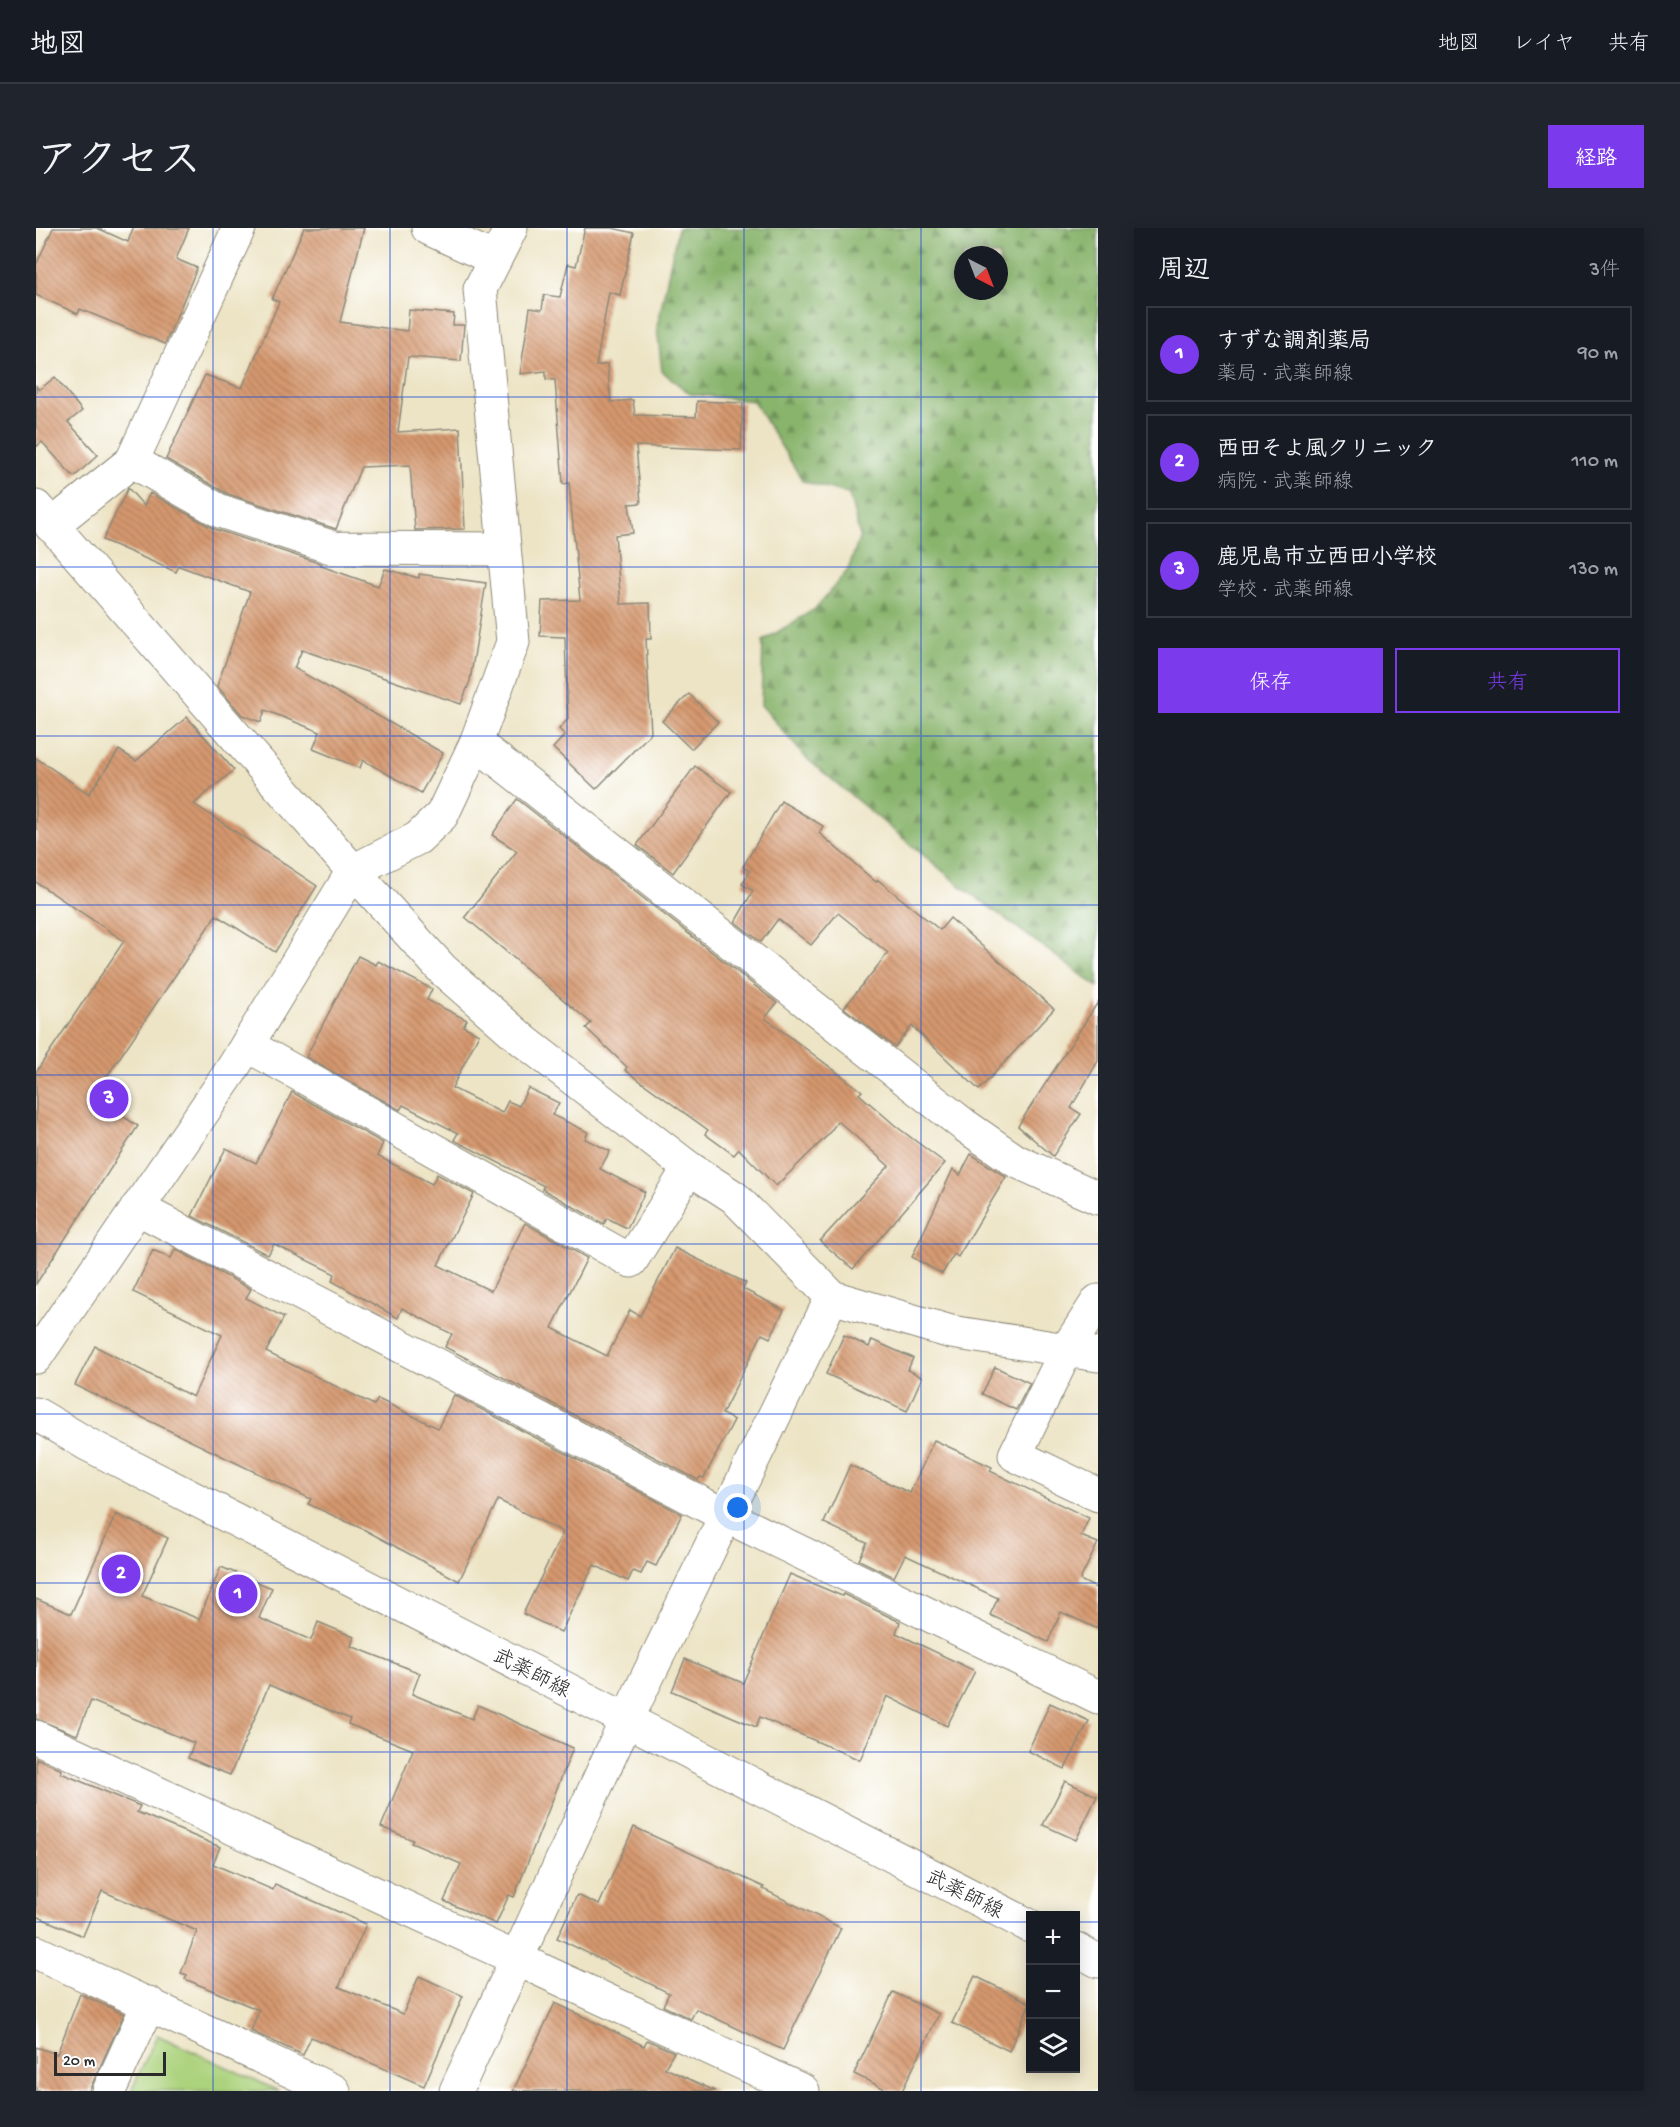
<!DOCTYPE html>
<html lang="ja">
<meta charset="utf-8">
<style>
:root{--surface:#171b24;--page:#20242c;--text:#f1f3f6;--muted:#9ea1a6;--line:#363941;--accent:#7c3aed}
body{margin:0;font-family:"Gochi Hand","Klee One",sans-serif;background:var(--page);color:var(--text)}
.controls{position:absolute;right:18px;bottom:18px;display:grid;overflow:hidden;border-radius:0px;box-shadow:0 3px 15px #0003}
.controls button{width:54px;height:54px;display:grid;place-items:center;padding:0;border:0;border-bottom:2px solid var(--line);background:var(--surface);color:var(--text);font:30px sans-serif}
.compass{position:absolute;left:918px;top:18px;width:54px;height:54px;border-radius:50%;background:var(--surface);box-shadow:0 3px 15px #0003;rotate:138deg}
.scale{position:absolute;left:18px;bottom:15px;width:112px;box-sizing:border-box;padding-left:6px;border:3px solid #2b2b2b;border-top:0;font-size:16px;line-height:21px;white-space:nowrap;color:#2b2b2b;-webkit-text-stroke:4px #fff;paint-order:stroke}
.you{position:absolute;left:702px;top:1280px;width:21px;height:21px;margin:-15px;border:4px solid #fff;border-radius:50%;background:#1a73e8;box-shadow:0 0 0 9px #1a73e833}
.badge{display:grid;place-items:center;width:39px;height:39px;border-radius:50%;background:var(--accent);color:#fff;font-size:20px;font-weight:700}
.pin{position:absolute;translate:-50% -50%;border:3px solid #fff;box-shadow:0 2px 6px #0006}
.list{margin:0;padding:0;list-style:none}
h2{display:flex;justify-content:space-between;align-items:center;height:78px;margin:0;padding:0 24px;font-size:26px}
h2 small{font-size:20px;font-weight:400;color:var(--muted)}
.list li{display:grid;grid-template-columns:39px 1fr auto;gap:18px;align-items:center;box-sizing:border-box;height:96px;margin:0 12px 12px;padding:0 12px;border:2px solid var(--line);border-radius:0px}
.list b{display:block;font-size:22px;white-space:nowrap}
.list p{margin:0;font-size:20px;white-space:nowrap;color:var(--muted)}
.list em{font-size:20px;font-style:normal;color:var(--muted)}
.actions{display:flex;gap:12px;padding:18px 24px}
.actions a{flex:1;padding:14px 0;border:2px solid var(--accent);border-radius:0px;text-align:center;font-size:21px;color:var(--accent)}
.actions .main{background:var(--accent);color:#fff}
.icon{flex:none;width:33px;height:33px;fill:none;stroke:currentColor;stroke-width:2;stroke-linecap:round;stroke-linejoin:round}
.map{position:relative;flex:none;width:1062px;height:1863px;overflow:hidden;border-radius:0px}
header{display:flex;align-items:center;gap:36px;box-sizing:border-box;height:84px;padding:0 30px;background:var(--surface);border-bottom:2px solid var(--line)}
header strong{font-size:28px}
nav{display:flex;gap:33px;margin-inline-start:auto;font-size:21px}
.intro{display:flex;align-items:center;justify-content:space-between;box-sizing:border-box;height:144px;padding:0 36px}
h1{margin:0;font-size:42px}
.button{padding:15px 27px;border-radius:0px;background:var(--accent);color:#fff;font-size:21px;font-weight:700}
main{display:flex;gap:36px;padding:0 36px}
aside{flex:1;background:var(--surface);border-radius:0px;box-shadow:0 3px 15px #0003}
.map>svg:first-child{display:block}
</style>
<header>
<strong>地図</strong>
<nav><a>地図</a><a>レイヤ</a><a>共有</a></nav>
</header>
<div class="intro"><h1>アクセス</h1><a class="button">経路</a></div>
<main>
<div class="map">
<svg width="1062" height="1863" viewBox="0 0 1062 1863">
<defs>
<pattern id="forest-firs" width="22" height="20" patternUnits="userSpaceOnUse" patternTransform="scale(1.5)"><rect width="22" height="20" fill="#88b46c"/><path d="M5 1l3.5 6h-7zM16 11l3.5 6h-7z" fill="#6f9359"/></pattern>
<pattern id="building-back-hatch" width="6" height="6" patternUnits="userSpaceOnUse" patternTransform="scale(1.5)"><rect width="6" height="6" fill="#d5986e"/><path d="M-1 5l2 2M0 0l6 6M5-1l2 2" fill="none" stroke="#ad7c5b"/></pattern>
</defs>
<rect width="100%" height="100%" fill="#fff"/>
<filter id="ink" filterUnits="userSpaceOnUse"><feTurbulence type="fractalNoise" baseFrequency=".0167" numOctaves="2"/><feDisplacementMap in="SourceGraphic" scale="12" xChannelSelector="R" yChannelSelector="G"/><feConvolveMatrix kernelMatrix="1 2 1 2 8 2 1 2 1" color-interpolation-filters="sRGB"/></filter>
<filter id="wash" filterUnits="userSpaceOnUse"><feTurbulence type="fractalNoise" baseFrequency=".008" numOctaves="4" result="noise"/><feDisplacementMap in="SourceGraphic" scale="24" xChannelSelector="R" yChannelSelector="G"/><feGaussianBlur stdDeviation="1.35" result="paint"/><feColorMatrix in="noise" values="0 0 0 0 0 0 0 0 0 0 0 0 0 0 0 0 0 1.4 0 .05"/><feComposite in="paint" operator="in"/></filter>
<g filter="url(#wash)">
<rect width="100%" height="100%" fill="#ede4c5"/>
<!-- green -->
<polygon fill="#abd27c" stroke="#6b7e54" stroke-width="1.5" points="121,1807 243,1863 95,1863"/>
<!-- forest -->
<path fill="url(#forest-firs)" stroke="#5a704c" stroke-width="1.5" fill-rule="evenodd" d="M642,0H1062V759L926,659L770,530L725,477L727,413L779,381L812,342L824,308L813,266L767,253L717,173L654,166L626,143L621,99ZM927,27H963V63H927Z"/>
<g id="blocks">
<!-- building -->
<g fill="url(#building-back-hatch)">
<polygon points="17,0 61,0 92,14 97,0 153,0 140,31 161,40 129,116 44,81 42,86 0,67 0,37"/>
<polygon points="268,0 328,0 304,94 371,103 373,82 418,86 417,97 428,97 425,133 372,129 362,204 424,200 429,301 379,302 374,237 325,239 300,301 192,266 130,231 169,147 206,160 243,74 236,71"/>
<polygon points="549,0 576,0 598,5 584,67 573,64 560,138 571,136 575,174 597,172 599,187 660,189 661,173 707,175 705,222 600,218 605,275 593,276 597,305 579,307 585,376 614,375 615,411 610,411 615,505 560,561 517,520 529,507 523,501 532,491 529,409 504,408 506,373 544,372 533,255 527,256 519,152 510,151 510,143 484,146 494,80 506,82 508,67 524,69 532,36 540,38"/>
<polygon points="19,149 46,183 32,194 62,227 38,249 6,214 0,219 0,158 3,162"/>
<polygon points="92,260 108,278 114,265 178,301 286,336 285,338 342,358 349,341 383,350 383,346 450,355 434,453 425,476 266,422 258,440 407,525 385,565 327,532 324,540 277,521 284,504 229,482 225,494 206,487 181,458 214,364 143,338 140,344 67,312"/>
<polygon points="653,466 682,494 655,521 626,493"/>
<polygon points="151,489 198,542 158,576 281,658 239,724 180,687 57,869 102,898 0,1056 0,844 88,713 0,654 0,530 53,566 83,522 100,533"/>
<polygon points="659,538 695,564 637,645 601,617"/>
<polygon points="481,571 741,775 729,790 826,863 823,866 861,899 909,935 817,1041 784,1013 853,938 802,893 791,908 740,958 703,921 698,927 669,906 672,902 589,842 591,839 550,800 555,795 429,689 481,623 456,607"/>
<polygon points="745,573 787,598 783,605 840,654 842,652 904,702 914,690 1018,781 943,862 876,798 859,819 808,780 852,725 802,685 775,717 742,691 725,714 699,694 717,663 706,656 714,643 707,639"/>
<polygon points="322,728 340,737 342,733 396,761 391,772 431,792 427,798 443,806 416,860 466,885 472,873 483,878 492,860 523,875 516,887 552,904 549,911 574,923 564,941 609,964 591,1000 571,990 568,996 506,961 508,958 418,912 422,905 367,877 364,882 270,829"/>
<polygon points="1062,774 1062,833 1035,880 1045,886 1017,928 982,898"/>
<polygon points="256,864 347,915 341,928 396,956 401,946 438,966 402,1037 455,1063 489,995 551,1030 516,1100 571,1128 594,1082 604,1088 639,1020 710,1055 707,1061 748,1082 734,1110 726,1106 686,1186 698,1192 668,1250 664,1249 662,1252 409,1119 416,1106 366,1080 362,1090 296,1053 299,1046 238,1016 232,1027 156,988 190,920 220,935"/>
<polygon points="935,926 970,949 922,1029 918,1026 906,1046 876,1029 917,941 924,947"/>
<polygon points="139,1021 215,1061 210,1070 248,1089 230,1124 338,1177 342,1171 402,1200 418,1167 646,1286 620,1338 611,1334 605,1346 597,1343 592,1353 558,1337 525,1404 487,1386 527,1304 462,1272 423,1353 329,1302 272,1276 275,1271 39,1157 59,1118 157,1169 186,1107 97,1064 117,1022 135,1030"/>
<polygon points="808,1107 833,1119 836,1112 877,1130 872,1142 886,1149 871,1183 790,1146"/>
<polygon points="959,1139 994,1155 980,1182 946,1166"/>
<polygon points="898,1212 956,1239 954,1243 1053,1290 1045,1308 1062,1315 1044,1352 1062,1361 1062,1401 1025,1384 1012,1414 954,1387 962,1370 869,1327 858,1349 823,1332 831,1315 788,1295 814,1237 874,1265"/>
<polygon points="80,1286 132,1310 106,1368 163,1391 185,1339 236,1360 223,1390 275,1412 282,1394 318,1409 315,1418 384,1445 376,1466 436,1491 442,1477 537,1520 478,1669 473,1667 460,1696 408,1673 425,1636 375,1615 377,1612 345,1599 377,1522 312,1496 314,1491 233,1457 194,1547 152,1530 158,1515 55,1473 41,1507 0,1491 0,1371 35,1386"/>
<polygon points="754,1346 806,1368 807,1366 864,1394 860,1405 939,1443 911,1498 851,1468 824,1532 724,1489 720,1499 636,1463 649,1431 707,1455"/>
<polygon points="1014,1475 1053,1493 1029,1541 992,1523"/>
<polygon points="0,1530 26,1542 25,1545 104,1578 101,1584 184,1619 177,1636 237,1662 239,1656 330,1696 303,1759 367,1786 383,1748 427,1768 388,1858 275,1809 267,1827 215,1803 223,1782 149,1751 151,1747 145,1745 161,1703 66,1663 47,1708 0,1688"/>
<polygon points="1029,1553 1061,1568 1040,1612 1007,1597"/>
<polygon points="598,1599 728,1659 727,1661 805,1700 747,1822 660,1781 655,1791 627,1778 633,1765 521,1710 541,1667 563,1677"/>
<polygon points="939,1748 994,1775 973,1823 916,1795"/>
<polygon points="857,1764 903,1786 866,1863 853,1863 818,1846"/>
<polygon points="44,1766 88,1786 53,1863 0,1863 0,1819 21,1826"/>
<polygon points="519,1775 608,1818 611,1812 638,1824 629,1840 679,1863 477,1863"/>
</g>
</g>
</g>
<g filter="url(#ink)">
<use href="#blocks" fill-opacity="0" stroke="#8c8878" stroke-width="1.5"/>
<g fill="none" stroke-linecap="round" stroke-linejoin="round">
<defs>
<g id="minor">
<polyline points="392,0 459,31"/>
<polyline points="475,0 444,61 477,414 440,515 406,587 382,610 317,643 407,742 488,813 653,940 698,969 796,1069 915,1104 1062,1127"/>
<polyline points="96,233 184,283 298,320 468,321"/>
<polyline points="0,279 317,643 195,843 0,1129"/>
<polyline points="15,298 96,233 203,0"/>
<polyline points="440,515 928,897 980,933 1062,970"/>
<polyline points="211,817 595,1033 653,940"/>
<polyline points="101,980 688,1287 1062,1469"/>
<polyline points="1062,1073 1031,1121 979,1227 1062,1267"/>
<polyline points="0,1509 767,1863"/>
<polyline points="0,1724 298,1863"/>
<polyline points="73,1863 113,1775"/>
<polyline points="420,1863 590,1493 796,1069"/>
</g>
<g id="tertiary">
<polyline points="0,1186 51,1216 994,1698"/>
<polyline points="1040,1721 1062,1733"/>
</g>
</defs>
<!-- minor casing -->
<use href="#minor" stroke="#8c8878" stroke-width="35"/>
<!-- tertiary casing -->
<use href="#tertiary" stroke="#8c8878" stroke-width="35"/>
<!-- minor -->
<use href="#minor" stroke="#fff" stroke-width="33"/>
<!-- tertiary -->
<use href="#tertiary" stroke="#fff" stroke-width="33"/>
</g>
</g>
<!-- grid -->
<path fill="none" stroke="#1d4ed8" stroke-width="1.5" stroke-opacity="0.55" d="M177,0V1863M354,0V1863M531,0V1863M708,0V1863M885,0V1863M0,169H1062M0,339H1062M0,508H1062M0,677H1062M0,847H1062M0,1016H1062M0,1186H1062M0,1355H1062M0,1524H1062M0,1694H994M1040,1694H1062"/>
<g text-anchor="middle" stroke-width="5" stroke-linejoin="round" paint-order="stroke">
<!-- street labels -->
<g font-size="21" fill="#2b2b2b" stroke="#fff">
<text transform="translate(496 1444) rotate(27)" y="7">武薬師線</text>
<text transform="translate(929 1665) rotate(27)" y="7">武薬師線</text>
</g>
</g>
</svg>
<div class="controls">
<button>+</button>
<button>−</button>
<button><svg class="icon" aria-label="layers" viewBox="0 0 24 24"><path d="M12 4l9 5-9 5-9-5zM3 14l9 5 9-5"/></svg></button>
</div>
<svg class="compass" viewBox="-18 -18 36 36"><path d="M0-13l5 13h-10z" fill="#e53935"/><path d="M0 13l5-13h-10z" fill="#9ea1a6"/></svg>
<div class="scale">20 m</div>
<div class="you"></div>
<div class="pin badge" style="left:202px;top:1366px">1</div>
<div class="pin badge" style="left:85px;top:1346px">2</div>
<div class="pin badge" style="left:73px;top:871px">3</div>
</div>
<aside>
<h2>周辺<small>3件</small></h2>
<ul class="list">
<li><span class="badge">1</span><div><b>すずな調剤薬局</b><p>薬局 · 武薬師線</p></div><em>90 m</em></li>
<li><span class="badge">2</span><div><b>西田そよ風クリニック</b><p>病院 · 武薬師線</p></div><em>110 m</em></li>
<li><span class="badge">3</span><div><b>鹿児島市立西田小学校</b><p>学校 · 武薬師線</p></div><em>130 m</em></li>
</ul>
<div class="actions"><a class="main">保存</a><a>共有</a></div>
</aside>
</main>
